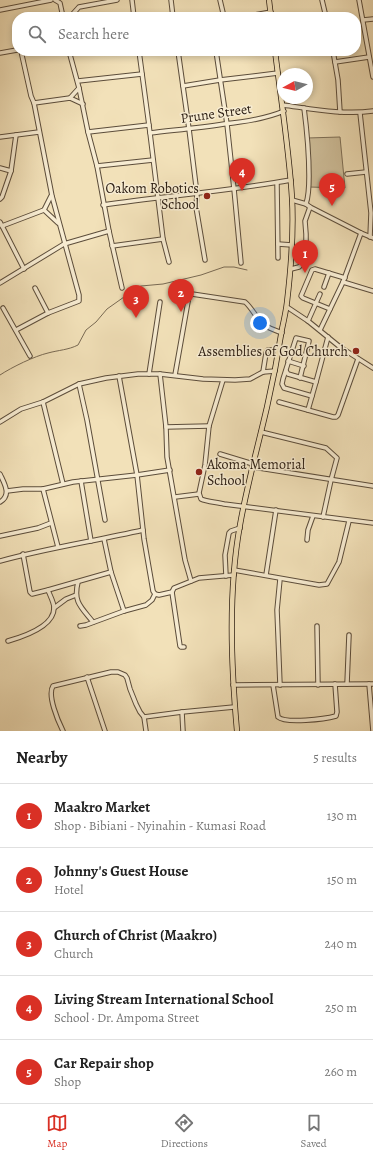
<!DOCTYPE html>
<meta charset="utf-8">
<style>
:root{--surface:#fff;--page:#f6f6f6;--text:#222;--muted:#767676;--line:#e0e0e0;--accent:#d93025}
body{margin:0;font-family:Alegreya,serif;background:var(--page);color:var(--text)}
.compass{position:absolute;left:277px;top:68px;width:36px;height:36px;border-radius:50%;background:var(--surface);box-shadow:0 2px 6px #0003;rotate:262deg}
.you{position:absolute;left:260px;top:323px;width:14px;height:14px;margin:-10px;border:3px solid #fff;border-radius:50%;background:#1a73e8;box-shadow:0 0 0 6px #1a73e833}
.badge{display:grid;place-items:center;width:26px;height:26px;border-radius:50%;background:var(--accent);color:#fff;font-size:13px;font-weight:700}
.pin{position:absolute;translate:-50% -33px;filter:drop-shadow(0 1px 2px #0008)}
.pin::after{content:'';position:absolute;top:21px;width:14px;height:12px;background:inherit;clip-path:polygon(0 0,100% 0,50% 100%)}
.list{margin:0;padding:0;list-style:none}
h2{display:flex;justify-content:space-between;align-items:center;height:52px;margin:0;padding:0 16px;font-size:17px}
h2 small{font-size:13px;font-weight:400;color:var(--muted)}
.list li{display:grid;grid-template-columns:26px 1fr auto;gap:12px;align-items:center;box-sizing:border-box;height:64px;padding:0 16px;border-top:1px solid var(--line)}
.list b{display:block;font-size:15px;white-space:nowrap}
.list p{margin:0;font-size:13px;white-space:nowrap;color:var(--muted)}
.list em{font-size:13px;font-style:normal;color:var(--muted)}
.icon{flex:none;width:22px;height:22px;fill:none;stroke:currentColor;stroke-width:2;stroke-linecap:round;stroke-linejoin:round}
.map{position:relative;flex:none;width:373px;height:731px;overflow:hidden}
.search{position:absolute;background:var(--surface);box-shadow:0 2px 6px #0003;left:12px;right:12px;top:12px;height:44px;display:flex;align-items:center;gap:10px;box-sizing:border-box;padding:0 14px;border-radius:16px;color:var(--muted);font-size:15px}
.sheet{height:372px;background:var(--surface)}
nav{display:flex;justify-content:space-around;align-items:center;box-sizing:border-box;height:56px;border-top:1px solid var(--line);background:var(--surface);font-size:11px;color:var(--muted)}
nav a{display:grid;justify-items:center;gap:2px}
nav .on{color:var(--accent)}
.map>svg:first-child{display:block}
</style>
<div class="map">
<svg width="373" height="731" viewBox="0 0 373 731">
<rect width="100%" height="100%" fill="#f2e1b9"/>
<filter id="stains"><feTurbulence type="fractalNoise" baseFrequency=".005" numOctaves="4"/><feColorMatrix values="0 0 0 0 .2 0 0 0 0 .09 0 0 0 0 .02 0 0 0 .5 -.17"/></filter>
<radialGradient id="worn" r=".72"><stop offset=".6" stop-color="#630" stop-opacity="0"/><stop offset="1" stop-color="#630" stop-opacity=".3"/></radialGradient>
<!-- green -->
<polygon fill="#d0c09c" stroke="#7d6e56" points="340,137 345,188 309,187 307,138"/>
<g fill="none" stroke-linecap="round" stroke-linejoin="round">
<!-- stream -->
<path stroke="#796a54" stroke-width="1" d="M0,375C12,367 35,356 48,353C59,350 68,350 78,345L86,330L96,322L107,309L124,297L131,290L141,286L163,284L201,275L224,267H234L247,270"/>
<defs>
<g id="minor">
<polyline points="55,0 60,3 63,17"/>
<polyline points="132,0 134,17"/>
<polyline points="171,0 173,17"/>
<polyline points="220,0 224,17"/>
<polyline points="322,0 326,17"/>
<polyline points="359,0 373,77"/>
<polyline points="0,10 51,0"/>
<polyline points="70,17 79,7 117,0"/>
<polyline points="242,17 271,12"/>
<polyline points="363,20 373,19"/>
<polyline points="69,51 79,88 88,132 97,166 109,231 122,288"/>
<polyline points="139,51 150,133 163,239 169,262"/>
<polyline points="178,51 189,129 197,194 196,207 205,260"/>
<polyline points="216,51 227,124 234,189 241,263"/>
<polyline points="333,51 338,80 340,112"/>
<polyline points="0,53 17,50"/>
<polyline points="335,62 369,57"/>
<polyline points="78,81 142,74"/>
<polyline points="183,86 220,80 278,73"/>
<polyline points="70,98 79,88"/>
<polyline points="34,103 70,98 83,104"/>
<path d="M283,105C313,109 343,115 373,111"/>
<path d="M304,108C307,131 309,153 309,176C309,186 309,195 306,204"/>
<polyline points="360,113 371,213 370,237"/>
<polyline points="88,132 149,125"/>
<path d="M150,133C175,130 199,128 224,124C244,122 265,119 284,111"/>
<polyline points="0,137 39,132"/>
<polyline points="97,166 153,160"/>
<polyline points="0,168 11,171"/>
<polyline points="347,174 366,172"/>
<polyline points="277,183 278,258"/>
<polyline points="0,199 2,197 11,171 16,135"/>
<polyline points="292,200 306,204 310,207 361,233 373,238"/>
<path d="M103,205C166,196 229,191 291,180"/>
<polyline points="44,210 58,223"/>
<polyline points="0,222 24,269"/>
<polyline points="2,226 44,210 51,196"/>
<polyline points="278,244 292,245"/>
<polyline points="112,246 163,239"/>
<polyline points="291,269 299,267 301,265 306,242 306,234 305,221 310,207"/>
<polyline points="343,282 373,291"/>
<polyline points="0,283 64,244 109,231"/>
<polyline points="324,287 329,273"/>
<polyline points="35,288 48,313"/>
<polyline points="287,307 308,321 340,347 373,368"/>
<polyline points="3,308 30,356"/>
<polyline points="330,309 303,298 301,296 312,270 315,269 345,278"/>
<polyline points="308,321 320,294"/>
<polyline points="16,330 48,313 79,301 79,295 52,196 34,103 31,96 21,51"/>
<polyline points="320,330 343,282 361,233"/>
<polyline points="288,361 304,366"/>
<polyline points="286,371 288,374 316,382"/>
<polyline points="263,372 266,353 268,350 279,350"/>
<polyline points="149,374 160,302"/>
<polyline points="160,374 166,427 167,457 185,560 191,581"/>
<path d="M175,375L189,296L192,294L245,302C252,308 255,316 261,322C266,328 275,330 282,333"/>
<polyline points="119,376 137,475 144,539 153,591 155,594"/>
<polyline points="300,378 309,341 296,338 283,379 282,384 284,388 312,396"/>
<path d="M223,380L209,426L205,465L199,493L201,499C207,502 217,502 224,504L373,523"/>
<polyline points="79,384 87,420 105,520"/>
<polyline points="43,402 63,484"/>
<polyline points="279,402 333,417 336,417 338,415 358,359"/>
<polyline points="308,410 316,382 328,337"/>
<polyline points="0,422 21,409 43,402 79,384 106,378 138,374 160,374 203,379 235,380 250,379 263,372 275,371"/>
<polyline points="166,427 209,426"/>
<polyline points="261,432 326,448 337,458 331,480 323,517"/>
<polyline points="220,454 253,464"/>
<polyline points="253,467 373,486"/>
<path d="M0,474C4,483 12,495 0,502"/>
<polyline points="81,481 91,541"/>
<polyline points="43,489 58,547"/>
<polyline points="7,491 23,489 43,489 73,482 137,475 170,470"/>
<polyline points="175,497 199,494"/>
<polyline points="0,536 38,528 51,523"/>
<polyline points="104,539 111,572 124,611"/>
<polyline points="307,540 308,530 313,516"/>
<polyline points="23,554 30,592 32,594 48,590 111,572"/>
<path d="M0,561C47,548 95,541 143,530"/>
<polyline points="234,570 319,585 327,584 339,562 349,521"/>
<polyline points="266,575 276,510"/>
<polyline points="226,576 225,555 229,533 231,531 240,528"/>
<polyline points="280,579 277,610 280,685"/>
<path d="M78,582C73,602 81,607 93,622"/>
<polyline points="172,592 180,646 181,647 184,647"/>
<polyline points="155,594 159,595 172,592 174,588 199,578 234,575"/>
<polyline points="54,608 66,599 76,595"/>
<polyline points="80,626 86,625 124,611 146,605 152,600 155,594"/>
<polyline points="317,626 318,685"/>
<path d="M8,641C22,637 54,627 54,608C54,602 50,596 48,590"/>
<polyline points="87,677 105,731"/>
<polyline points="347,684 349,635"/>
<polyline points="369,684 373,731"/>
<polyline points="233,685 373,684"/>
<path d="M273,685L278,717C286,724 325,719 336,716L337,712L335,684"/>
<polyline points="182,712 183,731"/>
<polyline points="144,717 182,712 234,707"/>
<path d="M63,731C58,721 47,695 53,686L111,672H118L125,675L127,678L130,689L136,704L140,712L144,717L146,731"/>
</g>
<g id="major">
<polyline points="269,0 271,17"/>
<path d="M237,731C231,664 228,591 240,525C247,485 258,446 267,407C273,381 278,355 282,329C284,320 286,311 287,302C291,268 294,233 292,198C289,149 281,100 275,51"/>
</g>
</defs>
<!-- minor casing -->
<use href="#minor" stroke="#5c4d3b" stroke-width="5.5"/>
<!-- major casing -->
<use href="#major" stroke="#2a1c11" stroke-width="6"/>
<!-- minor -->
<use href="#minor" stroke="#f7ecd2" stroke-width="3.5"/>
<!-- major -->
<use href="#major" stroke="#f2e1b9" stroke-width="4.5"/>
</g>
<!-- markers -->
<g fill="#8f2418" stroke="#f7ecd2" stroke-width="1.5">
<circle cx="207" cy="196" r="4"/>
<circle cx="356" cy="351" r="4"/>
<circle cx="199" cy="472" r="4"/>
</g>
<g text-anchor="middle" stroke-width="3" stroke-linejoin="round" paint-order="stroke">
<!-- street labels -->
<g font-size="14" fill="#2a1c11" stroke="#f7ecd2">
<text transform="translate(216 113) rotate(-8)" y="5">Prune Street</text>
</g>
<!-- poi labels -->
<g font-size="14" fill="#2a1c11" stroke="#f7ecd2" text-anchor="end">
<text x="199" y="193">Oakom Robotics<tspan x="199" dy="16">School</tspan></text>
<text x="348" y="356">Assemblies of God Church</text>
<text x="207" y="469" text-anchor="start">Akoma Memorial<tspan x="207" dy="16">School</tspan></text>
</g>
</g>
<rect width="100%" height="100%" filter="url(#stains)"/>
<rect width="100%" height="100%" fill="url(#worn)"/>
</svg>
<svg class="compass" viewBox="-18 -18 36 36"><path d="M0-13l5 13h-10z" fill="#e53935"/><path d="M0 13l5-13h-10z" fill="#767676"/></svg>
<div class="you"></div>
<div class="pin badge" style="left:305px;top:273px">1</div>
<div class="pin badge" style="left:181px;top:312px">2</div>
<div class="pin badge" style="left:136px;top:318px">3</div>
<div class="pin badge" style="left:242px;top:191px">4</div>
<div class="pin badge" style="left:332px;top:206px">5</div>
<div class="search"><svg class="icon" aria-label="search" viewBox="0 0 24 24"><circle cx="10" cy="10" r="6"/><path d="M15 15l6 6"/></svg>Search here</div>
</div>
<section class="sheet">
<h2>Nearby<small>5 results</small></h2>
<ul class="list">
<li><span class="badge">1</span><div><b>Maakro Market</b><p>Shop · Bibiani - Nyinahin - Kumasi Road</p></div><em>130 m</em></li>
<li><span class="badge">2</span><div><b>Johnny's Guest House</b><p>Hotel</p></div><em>150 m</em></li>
<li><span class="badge">3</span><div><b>Church of Christ (Maakro)</b><p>Church</p></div><em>240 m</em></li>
<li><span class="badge">4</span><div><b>Living Stream International School</b><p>School · Dr. Ampoma Street</p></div><em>250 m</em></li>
<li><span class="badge">5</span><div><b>Car Repair shop</b><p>Shop</p></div><em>260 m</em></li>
</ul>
</section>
<nav>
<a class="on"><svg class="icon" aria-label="map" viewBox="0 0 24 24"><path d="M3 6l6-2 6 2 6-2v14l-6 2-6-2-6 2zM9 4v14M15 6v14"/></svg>Map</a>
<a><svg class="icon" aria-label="directions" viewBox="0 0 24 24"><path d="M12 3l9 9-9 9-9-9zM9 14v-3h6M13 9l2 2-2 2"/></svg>Directions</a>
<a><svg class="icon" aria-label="saved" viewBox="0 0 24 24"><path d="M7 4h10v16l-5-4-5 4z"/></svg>Saved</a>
</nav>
